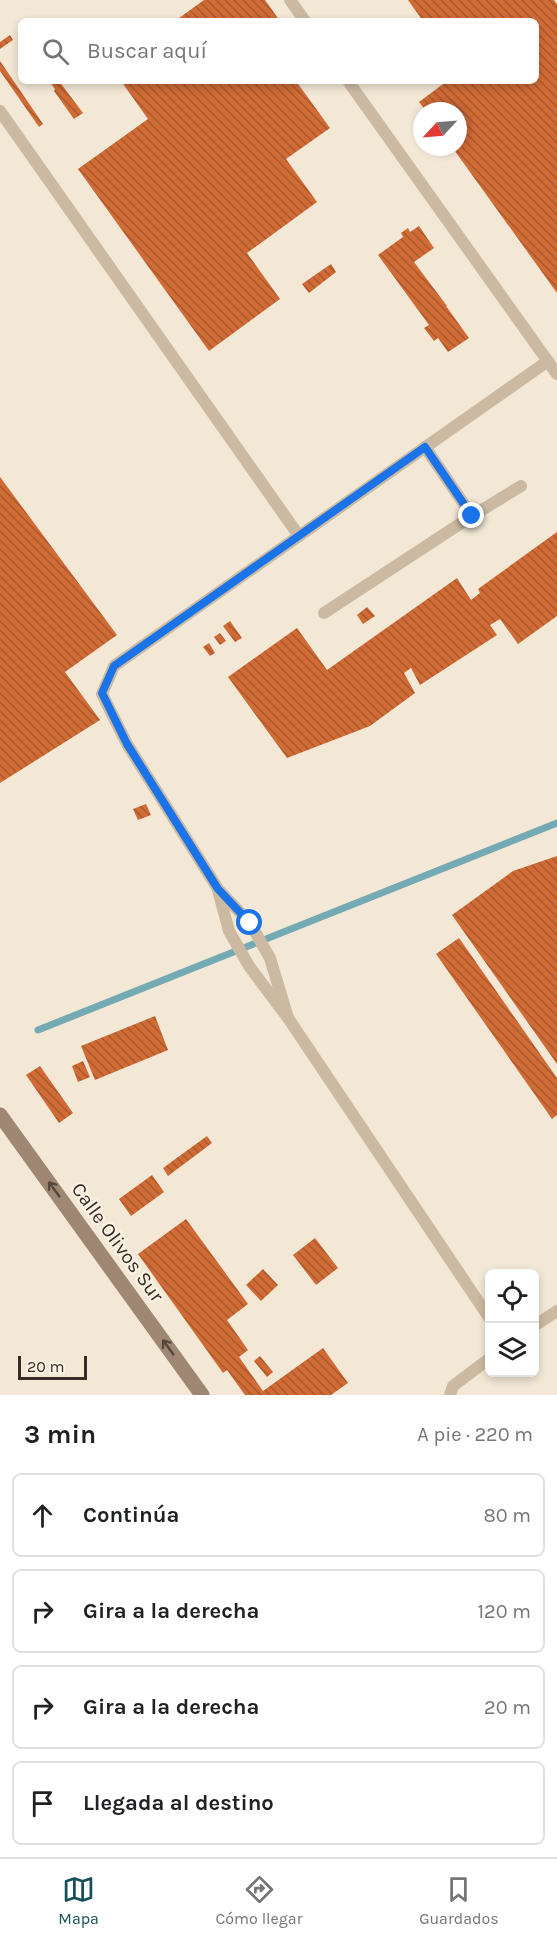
<!DOCTYPE html>
<html lang="es">
<meta charset="utf-8">
<style>
:root{--surface:#fff;--page:#f6f6f6;--text:#202124;--muted:#757577;--line:#e0e0e0;--accent:#17505b}
body{margin:0;font-family:Karla,sans-serif;background:var(--page);color:var(--text)}
.controls{position:absolute;right:18px;bottom:18px;display:grid;overflow:hidden;border-radius:9px;box-shadow:0 3px 9px #0003}
.controls button{width:54px;height:54px;display:grid;place-items:center;padding:0;border:0;border-bottom:2px solid var(--line);background:var(--surface);color:var(--text);font:30px sans-serif}
.compass{position:absolute;left:413px;top:102px;width:54px;height:54px;border-radius:50%;background:var(--surface);box-shadow:0 3px 9px #0003;rotate:244deg}
.scale{position:absolute;left:18px;bottom:15px;width:69px;box-sizing:border-box;padding-left:6px;border:3px solid #362c25;border-top:0;font-size:16px;line-height:21px;white-space:nowrap;color:#362c25;-webkit-text-stroke:4px #fbf2e3;paint-order:stroke}
.stop{position:absolute;width:18px;height:18px;margin:-14px;border:4px solid #1a73e8;border-radius:50%;background:#fff}
.stop.end{background:#1a73e8;border-color:#fff;box-shadow:0 2px 6px #0008}
.list{margin:0;padding:0;list-style:none}
h2{display:flex;justify-content:space-between;align-items:center;height:78px;margin:0;padding:0 24px;font-size:26px}
h2 small{font-size:20px;font-weight:400;color:var(--muted)}
.list li{display:grid;grid-template-columns:39px 1fr auto;gap:18px;align-items:center;box-sizing:border-box;height:84px;margin:0 12px 12px;padding:0 12px;border:2px solid var(--line);border-radius:9px}
.list b{display:block;font-size:22px;white-space:nowrap}
.list em{font-size:20px;font-style:normal;color:var(--muted)}
.icon{flex:none;width:33px;height:33px;fill:none;stroke:currentColor;stroke-width:2;stroke-linecap:round;stroke-linejoin:round}
.map{position:relative;flex:none;width:557px;height:1395px;overflow:hidden}
.search{position:absolute;background:var(--surface);box-shadow:0 3px 9px #0003;left:18px;right:18px;top:18px;height:66px;display:flex;align-items:center;gap:15px;box-sizing:border-box;padding:0 21px;border-radius:9px;color:var(--muted);font-size:22px}
.sheet{height:462px;background:var(--surface)}
nav{display:flex;justify-content:space-around;align-items:center;box-sizing:border-box;height:84px;border-top:2px solid var(--line);background:var(--surface);font-size:16px;color:var(--muted)}
nav a{display:grid;justify-items:center;gap:3px}
nav .on{color:var(--accent)}
.map>svg:first-child{display:block}
</style>
<div class="map">
<svg width="557" height="1395" viewBox="0 0 557 1395">
<defs>
<pattern id="building-back-hatch" width="6" height="6" patternUnits="userSpaceOnUse" patternTransform="scale(1.5)"><rect width="6" height="6" fill="#d16b36"/><path d="M-1 5l2 2M0 0l6 6M5-1l2 2" fill="none" stroke="#aa582d"/></pattern>
</defs>
<rect width="100%" height="100%" fill="#f3e8d6"/>
<g fill="none" stroke-linecap="round" stroke-linejoin="round">
<!-- stream -->
<polyline stroke="#73aab3" stroke-width="7" points="38,1030 557,823"/>
</g>
<!-- building -->
<g fill="url(#building-back-hatch)">
<polygon points="204,0 265,0 280,21 175,21"/>
<polygon points="408,0 554,0 557,4 557,293 452,147 458,147 458,111 426,111 419,102 447,81 536,81 536,21 423,21"/>
<polygon points="10,35 13,40 0,49 0,42"/>
<polygon points="0,61 43,124 39,127 0,71"/>
<polygon points="49,81 59,81 83,113 74,119 54,91 55,89"/>
<polygon points="121,81 296,81 330,128 286,159 317,202 247,253 280,299 209,351 78,169 148,119"/>
<polygon points="419,226 434,248 414,262 447,306 446,306 469,338 448,352 438,338 434,341 424,328 429,325 378,255 403,237 401,233 408,228 410,232"/>
<polygon points="331,264 336,272 309,293 302,284"/>
<polygon points="0,477 117,635 65,672 100,720 0,783"/>
<polygon points="557,532 557,616 518,644 500,619 490,625 497,635 420,685 411,668 404,673 415,693 370,726 287,758 228,677 297,628 327,670 457,578 471,600 480,593 478,589"/>
<polygon points="367,607 375,616 363,624 357,615"/>
<polygon points="230,621 242,638 235,642 223,626"/>
<polygon points="220,633 226,641 220,645 214,637"/>
<polygon points="209,643 215,653 210,656 203,647"/>
<polygon points="146,804 151,815 138,820 133,809"/>
<polygon points="557,856 557,1064 452,915 513,871"/>
<polygon points="459,938 557,1078 557,1115 552,1119 436,954"/>
<polygon points="155,1016 168,1050 95,1080 81,1046"/>
<polygon points="83,1061 90,1077 78,1082 72,1066"/>
<polygon points="40,1066 73,1113 59,1123 26,1075"/>
<polygon points="207,1136 212,1143 168,1176 163,1168"/>
<polygon points="152,1175 164,1192 131,1216 119,1199"/>
<polygon points="186,1219 248,1304 227,1320 248,1350 239,1357 263,1391 323,1348 348,1383 331,1395 245,1395 227,1370 223,1373 138,1254"/>
<polygon points="315,1238 338,1268 316,1285 293,1255"/>
<polygon points="263,1269 278,1285 261,1301 246,1285"/>
<polygon points="260,1356 273,1372 267,1377 254,1361"/>
</g>
<g fill="none" stroke-linecap="round" stroke-linejoin="round">
<!-- service -->
<g stroke="#ccb9a2" stroke-width="12">
<polyline points="290,0 305,21"/>
<polyline points="348,81 557,374"/>
<polyline points="0,111 299,536"/>
<polyline points="472,516 521,486"/>
<polyline points="324,613 472,516 425,447"/>
<polyline points="218,890 229,931 249,966 288,1018 490,1319"/>
<polyline points="288,1018 270,958 250,923 218,889 127,744 102,694 114,666 548,361"/>
<polyline points="534,1326 557,1311"/>
<polyline points="450,1395 453,1386 490,1358"/>
</g>
<!-- secondary -->
<polyline stroke="#a08773" stroke-width="15" points="0,1115 202,1395"/>
</g>
<!-- one-way arrows -->
<defs><path id="oneway-shaft" d="M-6 0H5M1.5-3L5.5 0L1.5 3" fill="none" stroke-width="1.6" stroke-linecap="round" stroke-linejoin="round" transform="scale(1.5)"/></defs>
<g stroke="#56473c">
<use href="#oneway-shaft" transform="translate(54 1189) rotate(-126)"/>
<use href="#oneway-shaft" transform="translate(168 1347) rotate(-126)"/>
</g>
<g fill="none" stroke-linecap="round" stroke-linejoin="round">
<!-- route -->
<polyline stroke="#1a73e8" stroke-width="8" points="250,923 218,889 127,744 102,693 114,666 425,447 472,516"/>
</g>
<g text-anchor="middle" stroke-width="4.5" stroke-linejoin="round" paint-order="stroke">
<!-- street labels -->
<g font-size="20" fill="#362c25" stroke="#fbf2e3">
<text transform="translate(118 1242) rotate(54)" y="7">Calle Olivos Sur</text>
</g>
</g>
</svg>
<div class="controls">
<button><svg class="icon" aria-label="locate" viewBox="0 0 24 24"><circle cx="12" cy="12" r="6"/><path d="M12 2v4M12 18v4M2 12h4M18 12h4"/></svg></button>
<button><svg class="icon" aria-label="layers" viewBox="0 0 24 24"><path d="M12 4l9 5-9 5-9-5zM3 14l9 5 9-5"/></svg></button>
</div>
<svg class="compass" viewBox="-18 -18 36 36"><path d="M0-13l5 13h-10z" fill="#e53935"/><path d="M0 13l5-13h-10z" fill="#757577"/></svg>
<div class="scale">20 m</div>
<div class="stop" style="left:250px;top:923px"></div>
<div class="stop end" style="left:472px;top:516px"></div>
<div class="search"><svg class="icon" aria-label="search" viewBox="0 0 24 24"><circle cx="10" cy="10" r="6"/><path d="M15 15l6 6"/></svg>Buscar aquí</div>
</div>
<section class="sheet">
<h2>3 min<small>A pie · 220 m</small></h2>
<ul class="list">
<li><svg class="icon" aria-label="ahead" viewBox="0 0 24 24"><path d="M12 20V5M6 11l6-6 6 6"/></svg><div><b>Continúa</b></div><em>80 m</em></li>
<li><svg class="icon" aria-label="right" viewBox="0 0 24 24"><path d="M7 20v-9h11M14 6l5 5-5 5"/></svg><div><b>Gira a la derecha</b></div><em>120 m</em></li>
<li><svg class="icon" aria-label="right" viewBox="0 0 24 24"><path d="M7 20v-9h11M14 6l5 5-5 5"/></svg><div><b>Gira a la derecha</b></div><em>20 m</em></li>
<li><svg class="icon" aria-label="arrive" viewBox="0 0 24 24"><path d="M6 21V4h12l-3 4 3 4H6"/></svg><div><b>Llegada al destino</b></div></li>
</ul>
</section>
<nav>
<a class="on"><svg class="icon" aria-label="map" viewBox="0 0 24 24"><path d="M3 6l6-2 6 2 6-2v14l-6 2-6-2-6 2zM9 4v14M15 6v14"/></svg>Mapa</a>
<a><svg class="icon" aria-label="directions" viewBox="0 0 24 24"><path d="M12 3l9 9-9 9-9-9zM9 14v-3h6M13 9l2 2-2 2"/></svg>Cómo llegar</a>
<a><svg class="icon" aria-label="saved" viewBox="0 0 24 24"><path d="M7 4h10v16l-5-4-5 4z"/></svg>Guardados</a>
</nav>
